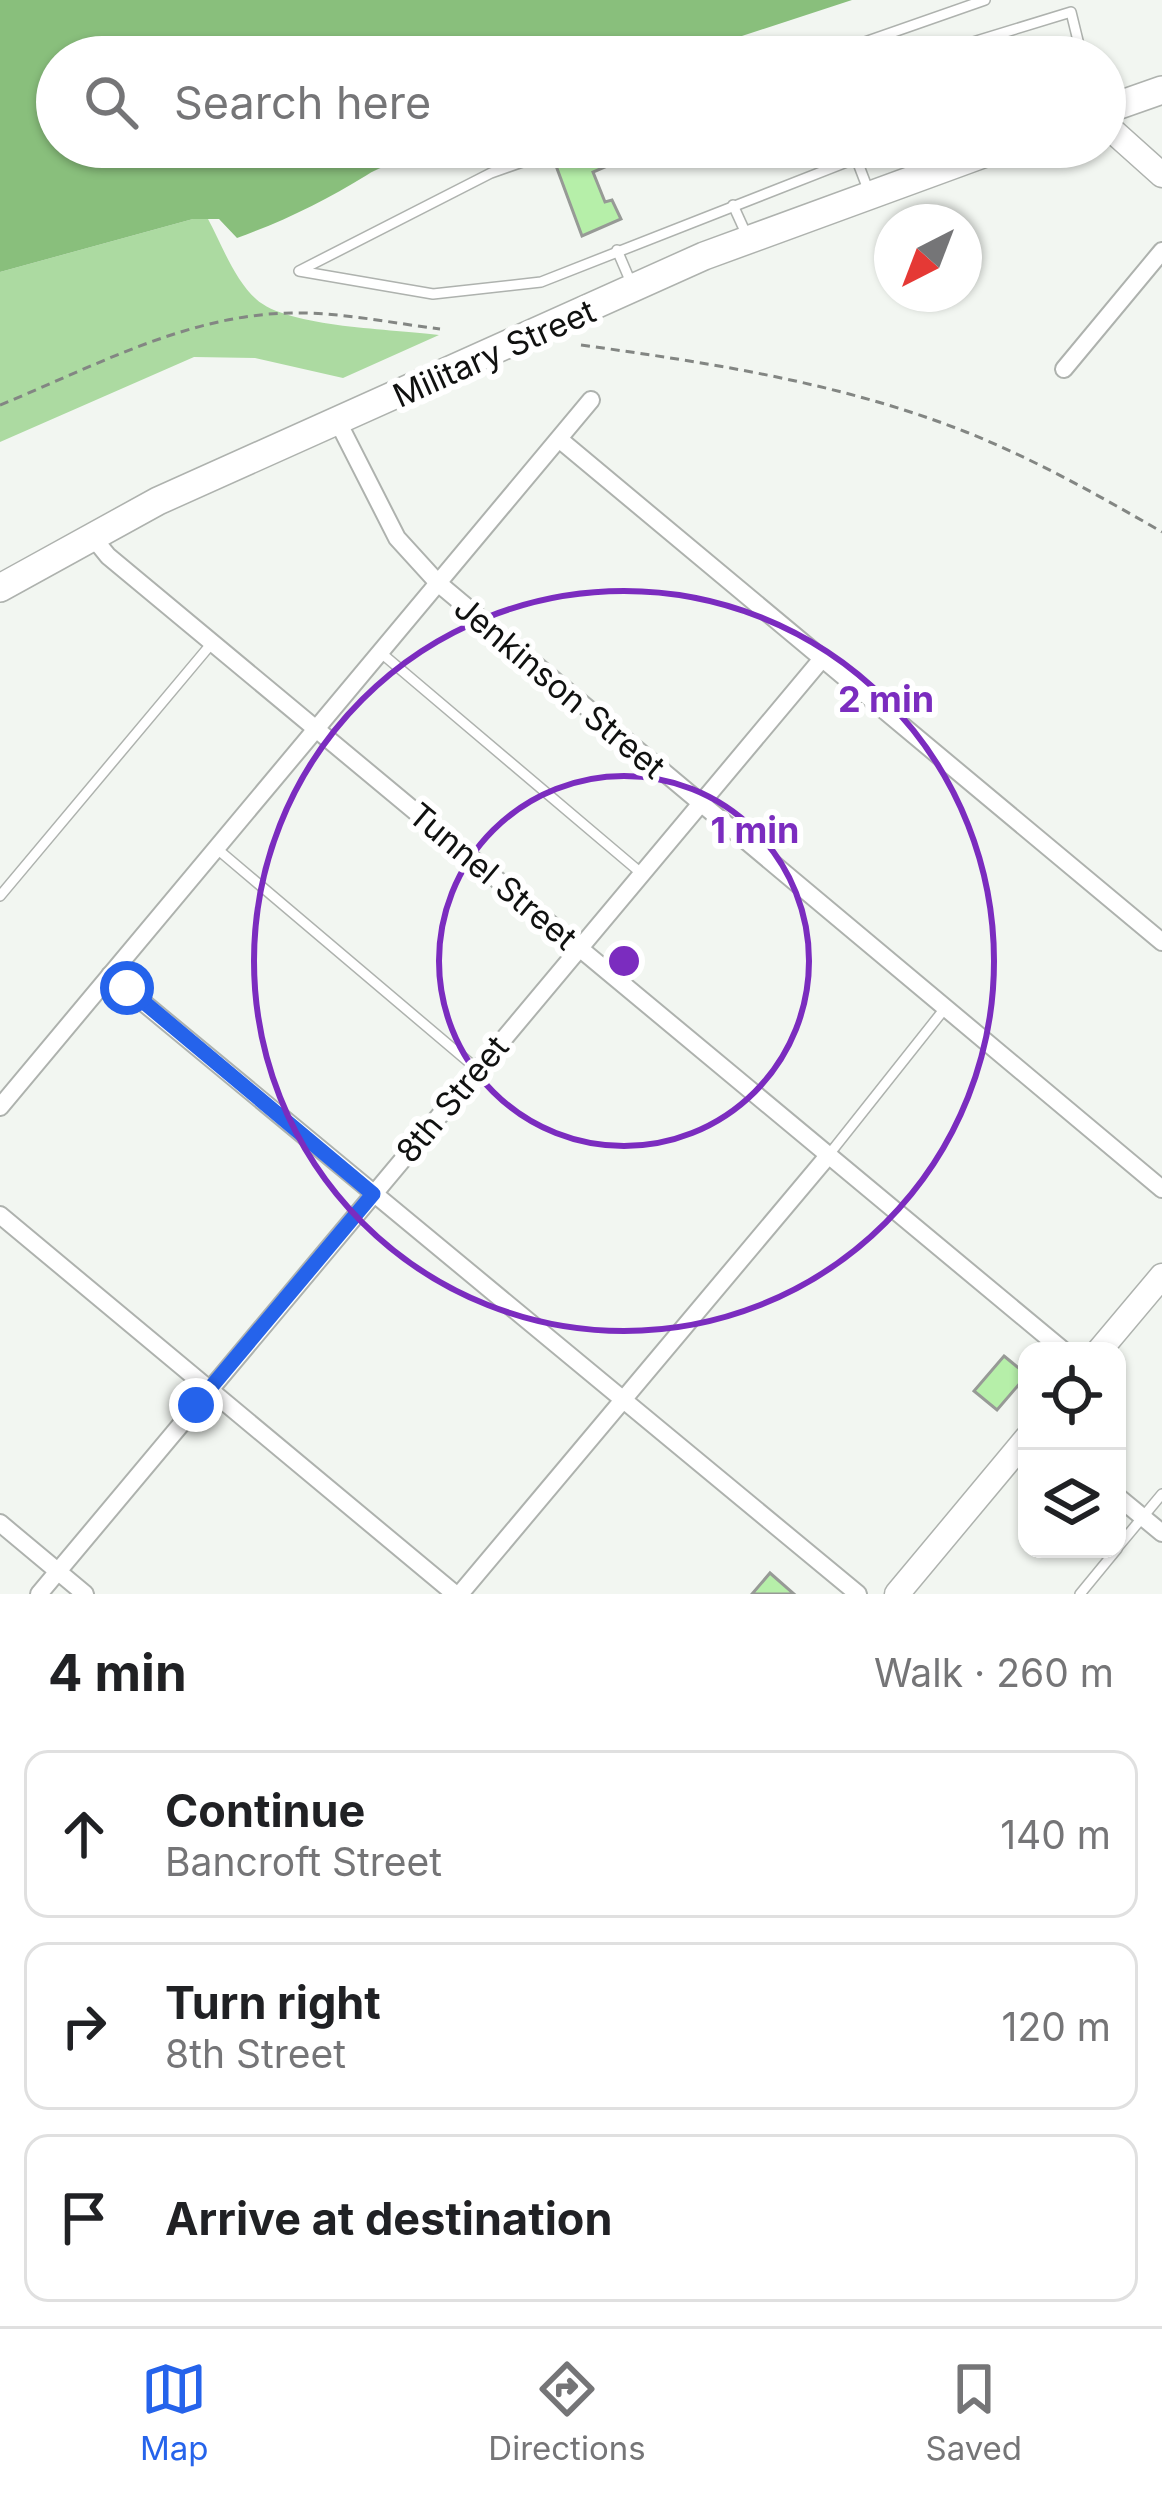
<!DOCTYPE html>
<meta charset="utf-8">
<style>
:root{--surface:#fff;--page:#f6f6f6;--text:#202124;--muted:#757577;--line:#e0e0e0;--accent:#2563eb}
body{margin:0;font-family:Inter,sans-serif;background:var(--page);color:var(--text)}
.controls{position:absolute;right:36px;bottom:36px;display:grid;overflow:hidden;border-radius:24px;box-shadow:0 3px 9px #0004}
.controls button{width:108px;height:108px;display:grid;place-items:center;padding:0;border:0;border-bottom:3px solid var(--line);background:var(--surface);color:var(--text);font:60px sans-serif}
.compass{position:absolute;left:874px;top:204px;width:108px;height:108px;border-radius:50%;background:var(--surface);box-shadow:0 3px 9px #0004;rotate:222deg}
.stop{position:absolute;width:36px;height:36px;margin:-27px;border:9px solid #2563eb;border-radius:50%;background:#fff}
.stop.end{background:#2563eb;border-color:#fff;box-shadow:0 3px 12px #0008}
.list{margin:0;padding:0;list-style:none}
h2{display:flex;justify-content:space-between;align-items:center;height:156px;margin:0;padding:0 48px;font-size:51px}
h2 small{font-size:39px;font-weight:400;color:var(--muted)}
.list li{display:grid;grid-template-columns:78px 1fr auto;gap:36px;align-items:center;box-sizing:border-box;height:168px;margin:0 24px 24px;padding:0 24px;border:3px solid var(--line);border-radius:24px}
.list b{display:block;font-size:45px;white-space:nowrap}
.list p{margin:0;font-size:39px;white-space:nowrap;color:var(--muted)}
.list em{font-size:39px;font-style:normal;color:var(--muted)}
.icon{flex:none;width:66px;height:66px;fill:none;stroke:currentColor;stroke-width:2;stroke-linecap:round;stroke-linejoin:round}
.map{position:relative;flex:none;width:1162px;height:1594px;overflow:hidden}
.search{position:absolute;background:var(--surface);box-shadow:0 3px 9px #0004;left:36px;right:36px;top:36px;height:132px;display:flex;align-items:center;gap:30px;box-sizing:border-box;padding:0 42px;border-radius:66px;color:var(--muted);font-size:45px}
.sheet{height:732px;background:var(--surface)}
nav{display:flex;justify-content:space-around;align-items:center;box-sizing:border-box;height:168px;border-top:3px solid var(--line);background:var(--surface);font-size:33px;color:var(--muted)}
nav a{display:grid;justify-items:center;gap:6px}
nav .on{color:var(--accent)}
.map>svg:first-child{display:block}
</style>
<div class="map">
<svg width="1162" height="1594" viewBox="0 0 1162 1594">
<rect width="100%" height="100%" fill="#f2f6f1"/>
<!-- green -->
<path fill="#acdaa1" d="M193,219H208C222,245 234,279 256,299C287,328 396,329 439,335L343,378L255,358L194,357L0,442V272Z"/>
<!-- water -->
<path fill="#89bf7c" d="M0,0H852L678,57H57V147H437C414,163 388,161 367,175C325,201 284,221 237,238L219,219H193L0,272Z"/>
<!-- building -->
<g fill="#b6efa9" stroke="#979a96" stroke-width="3">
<polygon points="593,147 605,147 612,164 593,172 605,202 612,200 621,219 582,236 555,163"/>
<polygon points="1004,1356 1027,1375 997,1410 974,1391"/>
<polygon points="770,1573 794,1594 752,1594"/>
</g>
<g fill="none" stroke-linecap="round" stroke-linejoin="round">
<defs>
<g id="lane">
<polyline points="822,57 985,0"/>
<polyline points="924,57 1071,12 1082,57"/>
<polyline points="1057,57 1080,49"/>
<polyline points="565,147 491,173 299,271 433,294 541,282 885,147"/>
<polyline points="856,158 869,192"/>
<polyline points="733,205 748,238"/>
<polyline points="617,250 632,285"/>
<polyline points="380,652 641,873"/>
<polyline points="216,848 477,1069"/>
<polyline points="0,896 212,643"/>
<polyline points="827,1157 946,1007"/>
<polyline points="1117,1548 1162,1494"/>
<polyline points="1080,1594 1117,1549"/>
</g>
<g id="street">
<polyline points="1064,369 1162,251"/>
<polyline points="338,422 397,538 438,583 1162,1189"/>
<polyline points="559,439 1162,942"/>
<polyline points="91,535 108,556 1064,1351"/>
<polyline points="110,975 858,1594"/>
<polyline points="0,1107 591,400"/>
<polyline points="0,1215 455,1594"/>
<polyline points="1117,1496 1162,1533"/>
<polyline points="0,1523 85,1594"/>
<polyline points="39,1594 821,660"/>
<polyline points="460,1594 827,1157"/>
</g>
<g id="secondary">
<polyline points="1105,124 1162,175"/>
<polyline points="1099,1351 1162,1276"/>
<polyline points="897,1594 1027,1438"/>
</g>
<g id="primary">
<polyline points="1105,110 1162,90"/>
<polyline points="0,588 158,501 704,256 1002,147"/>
</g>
</defs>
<!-- lane casing -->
<use href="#lane" stroke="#aeb2ae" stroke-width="12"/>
<!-- street casing -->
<use href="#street" stroke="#aeb2ae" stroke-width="20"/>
<!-- secondary casing -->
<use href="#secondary" stroke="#aeb2ae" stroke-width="27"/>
<!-- primary casing -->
<use href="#primary" stroke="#aeb2ae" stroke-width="30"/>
<!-- path -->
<g stroke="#838683" stroke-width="3" stroke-dasharray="9 6" stroke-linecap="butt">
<path d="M581,345C712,363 842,383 966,432C1034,459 1098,495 1162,532"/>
<path d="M0,405C93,367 189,314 292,313C340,312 391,323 440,329"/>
</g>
<!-- lane -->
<use href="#lane" stroke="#fff" stroke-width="9"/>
<!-- street -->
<use href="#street" stroke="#fff" stroke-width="16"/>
<!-- secondary -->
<use href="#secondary" stroke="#fff" stroke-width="24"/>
<!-- primary -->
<use href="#primary" stroke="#fff" stroke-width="27"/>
</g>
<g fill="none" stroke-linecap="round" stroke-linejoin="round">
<!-- route -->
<polyline stroke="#2563eb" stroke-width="15" points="127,988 373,1194 196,1405"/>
</g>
<!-- distance rings -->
<g fill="none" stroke="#7b2cbf" stroke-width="6">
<circle cx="624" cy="961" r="185"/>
<circle cx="624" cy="961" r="370"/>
</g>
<g text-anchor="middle" stroke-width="12" stroke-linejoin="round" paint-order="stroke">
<!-- street labels -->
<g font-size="33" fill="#101110" stroke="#fff">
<text transform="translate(494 353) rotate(-24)" y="12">Military Street</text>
<text transform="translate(560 687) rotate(40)" y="12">Jenkinson Street</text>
<text transform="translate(493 876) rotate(40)" y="12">Tunnel Street</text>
<text transform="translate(452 1099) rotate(-50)" y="12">8th Street</text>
</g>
</g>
<circle cx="624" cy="961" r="18" fill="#7b2cbf" stroke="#fff" stroke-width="6"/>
<g font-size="36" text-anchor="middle" font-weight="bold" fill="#7b2cbf" stroke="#fff" stroke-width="12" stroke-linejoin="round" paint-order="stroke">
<text x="886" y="712">2 min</text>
<text x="755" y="843">1 min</text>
</g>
</svg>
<div class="controls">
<button><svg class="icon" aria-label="locate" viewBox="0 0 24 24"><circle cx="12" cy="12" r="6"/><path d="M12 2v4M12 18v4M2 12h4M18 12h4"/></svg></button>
<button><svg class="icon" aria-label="layers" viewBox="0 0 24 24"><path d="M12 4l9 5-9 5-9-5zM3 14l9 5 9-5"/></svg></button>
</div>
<svg class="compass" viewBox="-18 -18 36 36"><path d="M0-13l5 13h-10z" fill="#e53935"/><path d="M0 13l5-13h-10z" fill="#757577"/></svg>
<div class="stop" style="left:127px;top:988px"></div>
<div class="stop end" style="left:196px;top:1405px"></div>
<div class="search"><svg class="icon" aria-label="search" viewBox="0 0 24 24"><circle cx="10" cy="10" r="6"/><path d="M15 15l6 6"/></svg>Search here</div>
</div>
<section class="sheet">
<h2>4 min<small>Walk · 260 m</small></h2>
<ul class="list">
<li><svg class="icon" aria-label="ahead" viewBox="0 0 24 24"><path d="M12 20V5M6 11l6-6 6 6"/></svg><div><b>Continue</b><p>Bancroft Street</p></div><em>140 m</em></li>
<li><svg class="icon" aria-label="right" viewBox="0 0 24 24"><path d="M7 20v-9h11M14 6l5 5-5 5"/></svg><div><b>Turn right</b><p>8th Street</p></div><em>120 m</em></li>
<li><svg class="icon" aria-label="arrive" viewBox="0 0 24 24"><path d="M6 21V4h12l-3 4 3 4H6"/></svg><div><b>Arrive at destination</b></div></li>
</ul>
</section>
<nav>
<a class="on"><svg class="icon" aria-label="map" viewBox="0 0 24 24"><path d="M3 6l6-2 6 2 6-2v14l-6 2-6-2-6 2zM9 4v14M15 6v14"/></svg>Map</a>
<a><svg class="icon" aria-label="directions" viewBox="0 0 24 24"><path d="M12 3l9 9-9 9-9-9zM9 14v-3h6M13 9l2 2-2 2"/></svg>Directions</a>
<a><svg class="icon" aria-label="saved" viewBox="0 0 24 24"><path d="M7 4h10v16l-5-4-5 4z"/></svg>Saved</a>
</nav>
